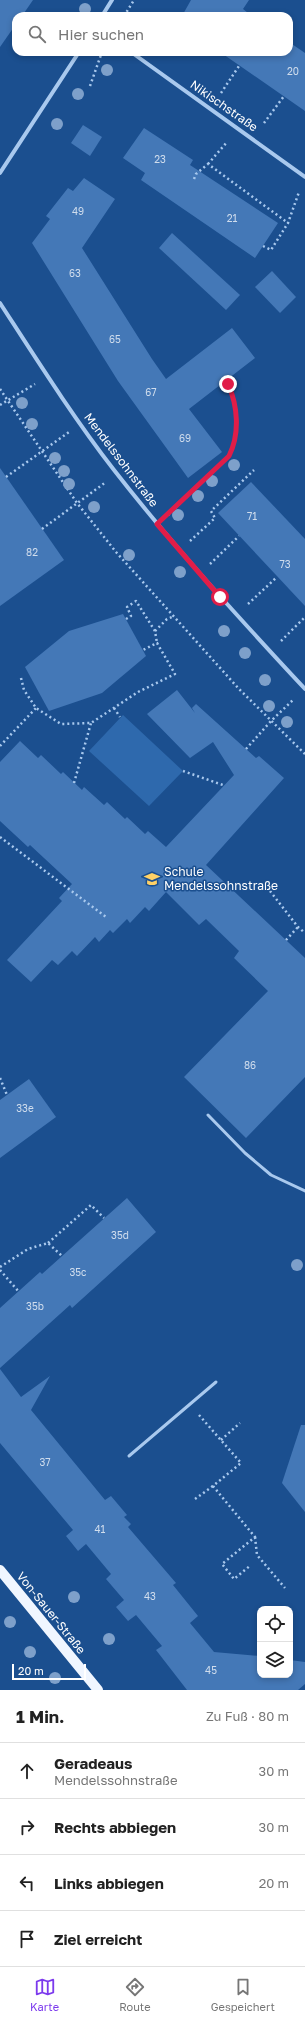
<!DOCTYPE html>
<html lang="de">
<meta charset="utf-8">
<style>
:root{--surface:#fff;--page:#f6f6f6;--text:#222;--muted:#767676;--line:#e0e0e0;--accent:#7c3aed}
body{margin:0;font-family:"Golos Text",sans-serif;background:var(--page);color:var(--text)}
.controls{position:absolute;right:12px;bottom:12px;display:grid;overflow:hidden;border-radius:8px;box-shadow:0 2px 6px #0003}
.controls button{width:36px;height:36px;display:grid;place-items:center;padding:0;border:0;border-bottom:1px solid var(--line);background:var(--surface);color:var(--text);font:20px sans-serif}
.scale{position:absolute;left:12px;bottom:10px;width:74px;box-sizing:border-box;padding-left:4px;border:2px solid #fff;border-top:0;font-size:11px;line-height:14px;white-space:nowrap;color:#fff;-webkit-text-stroke:3px #1b4f8f;paint-order:stroke}
.stop{position:absolute;width:12px;height:12px;margin:-9px;border:3px solid #e11d48;border-radius:50%;background:#fff}
.stop.end{background:#e11d48;border-color:#fff;box-shadow:0 1px 4px #0008}
.list{margin:0;padding:0;list-style:none}
h2{display:flex;justify-content:space-between;align-items:center;height:52px;margin:0;padding:0 16px;font-size:17px}
h2 small{font-size:13px;font-weight:400;color:var(--muted)}
.list li{display:grid;grid-template-columns:26px 1fr auto;gap:12px;align-items:center;box-sizing:border-box;height:56px;padding:0 16px;border-top:1px solid var(--line)}
.list b{display:block;font-size:15px;white-space:nowrap}
.list p{margin:0;font-size:13px;white-space:nowrap;color:var(--muted)}
.list em{font-size:13px;font-style:normal;color:var(--muted)}
.icon{flex:none;width:22px;height:22px;fill:none;stroke:currentColor;stroke-width:2;stroke-linecap:round;stroke-linejoin:round}
.map{position:relative;flex:none;width:305px;height:1690px;overflow:hidden}
.search{position:absolute;background:var(--surface);box-shadow:0 2px 6px #0003;left:12px;right:12px;top:12px;height:44px;display:flex;align-items:center;gap:10px;box-sizing:border-box;padding:0 14px;border-radius:12px;color:var(--muted);font-size:15px}
.sheet{height:276px;background:var(--surface)}
nav{display:flex;justify-content:space-around;align-items:center;box-sizing:border-box;height:56px;border-top:1px solid var(--line);background:var(--surface);font-size:11px;color:var(--muted)}
nav a{display:grid;justify-items:center;gap:2px}
nav .on{color:var(--accent)}
.map>svg:first-child{display:block}
</style>
<div class="map">
<svg width="305" height="1690" viewBox="0 0 305 1690">
<rect width="100%" height="100%" fill="#1b4f8f"/>
<!-- green -->
<polygon fill="#2e69ad" points="123,715 183,771 149,806 89,751"/>
<!-- building -->
<g fill="#4478b7">
<polygon points="0,0 33,0 22,16 16,16 16,24 0,47"/>
<polygon points="191,0 249,0 243,9 252,16 182,16"/>
<polygon points="289,42 305,53 305,111 220,52 289,52"/>
<polygon points="83,125 102,137 90,156 71,143"/>
<polygon points="144,128 193,160 190,165 278,223 255,258 141,180 145,173 123,158"/>
<polygon points="84,178 115,199 82,248 152,359 166,379 232,328 255,358 189,409 222,452 188,478 118,381 32,243 50,219 46,216 68,188 73,191"/>
<polygon points="172,233 240,295 226,310 159,248"/>
<polygon points="272,271 296,297 280,313 255,287"/>
<polygon points="0,468 64,560 0,606"/>
<polygon points="251,482 305,539 305,606 218,513"/>
<polygon points="123,614 146,656 102,693 49,711 25,667 69,631"/>
<polygon points="177,690 195,713 192,708 196,704 256,758 259,756 284,778 206,865 305,958 305,1077 246,1138 184,1077 268,991 234,958 239,951 206,919 199,925 166,892 149,911 145,907 130,923 127,919 113,933 110,930 99,942 95,937 77,956 72,951 58,965 52,960 31,982 7,960 62,901 59,898 72,884 30,845 28,847 0,821 0,762 20,741 38,758 41,755 61,774 63,772 82,790 84,787 104,805 107,802 125,819 127,817 145,834 148,831 166,847 234,775 213,742 190,758 147,714"/>
<polygon points="29,1079 56,1117 0,1158 0,1100"/>
<polygon points="127,1198 156,1232 72,1308 70,1305 0,1368 0,1308 40,1272 42,1274"/>
<polygon points="0,1369 21,1397 50,1376 31,1410 105,1500 111,1496 127,1515 124,1517 131,1524 128,1527 176,1583 173,1585 198,1616 190,1623 214,1652 260,1656 260,1675 290,1675 290,1660 305,1662 305,1684 298,1690 187,1690 156,1650 162,1646 136,1615 128,1621 116,1607 124,1600 106,1579 111,1574 86,1544 78,1551 66,1536 73,1530 0,1443"/>
<polygon points="301,1425 305,1425 305,1512 282,1483"/>
</g>
<g fill="none" stroke-linecap="round" stroke-linejoin="round">
<!-- path -->
<g stroke="#a9c9ee" stroke-width="2.5" stroke-dasharray="2 3" stroke-linecap="butt">
<polyline points="124,16 134,0"/>
<polyline points="90,86 102,52"/>
<polyline points="221,93 239,66"/>
<polyline points="264,123 284,96"/>
<polyline points="208,164 227,142"/>
<polyline points="194,179 196,174 208,164 288,223"/>
<polyline points="263,246 271,250 288,223 299,192"/>
<polyline points="0,389 77,503 116,552 239,689 305,754"/>
<polyline points="0,405 35,384"/>
<polyline points="6,477 69,432"/>
<path d="M168,515L229,456C240,433 239,402 226,380"/>
<polyline points="42,529 106,482"/>
<polyline points="190,541 215,518 211,511 254,470"/>
<polyline points="210,564 239,536"/>
<polyline points="248,604 277,577"/>
<polyline points="126,619 131,616 127,607 136,601 155,631 157,643"/>
<polyline points="155,631 167,619 172,617"/>
<polyline points="281,641 305,617"/>
<polyline points="21,678 24,690 36,708 61,724 91,723 138,692 175,674 157,643 143,650"/>
<polyline points="114,708 120,717"/>
<polyline points="0,746 36,708"/>
<polyline points="246,749 271,721 294,699"/>
<polyline points="183,771 223,785"/>
<polyline points="74,783 91,723"/>
<polyline points="0,837 106,917"/>
<polyline points="270,891 298,927 305,933"/>
<polyline points="286,940 298,927"/>
<polyline points="0,1078 7,1095"/>
<polyline points="48,1243 91,1205 104,1218"/>
<polyline points="0,1267 28,1249 48,1243 62,1256"/>
<polyline points="0,1270 19,1292"/>
<polyline points="199,1415 241,1463 213,1486 255,1537 222,1564 234,1579 251,1565"/>
<polyline points="221,1440 240,1423"/>
<polyline points="195,1499 213,1486"/>
<polyline points="255,1537 257,1555 285,1588"/>
</g>
<!-- lane -->
<g stroke="#a9c9ee" stroke-width="3">
<polyline points="208,1115 245,1153 271,1175 305,1191"/>
<polyline points="129,1456 216,1382"/>
</g>
<!-- street -->
<g stroke="#a9c9ee" stroke-width="4">
<polyline points="102,16 112,0"/>
<polyline points="131,52 305,177"/>
<polyline points="0,173 79,52"/>
<path d="M0,303C37,360 73,417 114,470C174,547 239,618 305,689"/>
</g>
<!-- primary -->
<polyline stroke="#f0f6ff" stroke-width="10" points="0,1570 98,1690"/>
</g>
<!-- trees -->
<g fill="#7ea0ca">
<circle cx="85" cy="9" r="6"/>
<circle cx="107" cy="70" r="6"/>
<circle cx="78" cy="94" r="6"/>
<circle cx="57" cy="124" r="6"/>
<circle cx="22" cy="403" r="6"/>
<circle cx="32" cy="424" r="6"/>
<circle cx="55" cy="458" r="6"/>
<circle cx="234" cy="465" r="6"/>
<circle cx="64" cy="471" r="6"/>
<circle cx="212" cy="481" r="6"/>
<circle cx="69" cy="484" r="6"/>
<circle cx="198" cy="496" r="6"/>
<circle cx="94" cy="507" r="6"/>
<circle cx="178" cy="515" r="6"/>
<circle cx="129" cy="555" r="6"/>
<circle cx="180" cy="572" r="6"/>
<circle cx="224" cy="631" r="6"/>
<circle cx="245" cy="653" r="6"/>
<circle cx="265" cy="680" r="6"/>
<circle cx="269" cy="706" r="6"/>
<circle cx="287" cy="722" r="6"/>
<circle cx="297" cy="1265" r="6"/>
<circle cx="74" cy="1597" r="6"/>
<circle cx="10" cy="1622" r="6"/>
<circle cx="109" cy="1639" r="6"/>
<circle cx="30" cy="1652" r="6"/>
<circle cx="55" cy="1678" r="6"/>
</g>
<g fill="none" stroke-linecap="round" stroke-linejoin="round">
<!-- route -->
<path stroke="#e11d48" stroke-width="5" d="M220,597L157,524L229,456C240,434 238,406 228,384"/>
</g>
<!-- icons -->
<defs>
<symbol id="school-bare" viewBox="-9 -9 18 18"><path d="M0-5L7-2L0 1L-7-2ZM-4 1L0 2.5L4 1V4Q0 6-4 4Z" fill="#ffd166" stroke="#1b4f8f" stroke-width="2.5" paint-order="stroke"/></symbol>
</defs>
<g fill-rule="evenodd">
<use href="#school-bare" x="141" y="868" width="22" height="22"/>
</g>
<g text-anchor="middle" stroke-width="3" stroke-linejoin="round" paint-order="stroke">
<!-- number labels -->
<g font-size="10" fill="#d0dded">
<text x="293" y="75">20</text>
<text x="160" y="163">23</text>
<text x="78" y="215">49</text>
<text x="232" y="222">21</text>
<text x="75" y="277">63</text>
<text x="115" y="343">65</text>
<text x="151" y="396">67</text>
<text x="185" y="442">69</text>
<text x="252" y="520">71</text>
<text x="32" y="556">82</text>
<text x="285" y="568">73</text>
<text x="250" y="1069">86</text>
<text x="25" y="1112">33e</text>
<text x="120" y="1239">35d</text>
<text x="78" y="1276">35c</text>
<text x="35" y="1310">35b</text>
<text x="45" y="1466">37</text>
<text x="100" y="1533">41</text>
<text x="150" y="1600">43</text>
<text x="211" y="1674">45</text>
</g>
<!-- street labels -->
<g font-size="12" fill="#fff" stroke="#1b4f8f">
<text transform="translate(224 106) rotate(35)" y="4">Nikischstraße</text>
<text transform="translate(121 460) rotate(53)" y="4">Mendelssohnstraße</text>
<text transform="translate(51 1613) rotate(51)" y="4">Von-Sauer-Straße</text>
</g>
<!-- poi labels -->
<g font-size="12" fill="#fff" stroke="#1b4f8f" text-anchor="start">
<text x="164" y="876">Schule<tspan x="164" dy="14">Mendelssohnstraße</tspan></text>
</g>
</g>
</svg>
<div class="controls">
<button><svg class="icon" aria-label="locate" viewBox="0 0 24 24"><circle cx="12" cy="12" r="6"/><path d="M12 2v4M12 18v4M2 12h4M18 12h4"/></svg></button>
<button><svg class="icon" aria-label="layers" viewBox="0 0 24 24"><path d="M12 4l9 5-9 5-9-5zM3 14l9 5 9-5"/></svg></button>
</div>
<div class="scale">20 m</div>
<div class="stop" style="left:220px;top:597px"></div>
<div class="stop end" style="left:228px;top:384px"></div>
<div class="search"><svg class="icon" aria-label="search" viewBox="0 0 24 24"><circle cx="10" cy="10" r="6"/><path d="M15 15l6 6"/></svg>Hier suchen</div>
</div>
<section class="sheet">
<h2>1 Min.<small>Zu Fuß · 80 m</small></h2>
<ul class="list">
<li><svg class="icon" aria-label="ahead" viewBox="0 0 24 24"><path d="M12 20V5M6 11l6-6 6 6"/></svg><div><b>Geradeaus</b><p>Mendelssohnstraße</p></div><em>30 m</em></li>
<li><svg class="icon" aria-label="right" viewBox="0 0 24 24"><path d="M7 20v-9h11M14 6l5 5-5 5"/></svg><div><b>Rechts abbiegen</b></div><em>30 m</em></li>
<li><svg class="icon" aria-label="left" viewBox="0 0 24 24"><path d="M17 20v-9H6M10 6l-5 5 5 5"/></svg><div><b>Links abbiegen</b></div><em>20 m</em></li>
<li><svg class="icon" aria-label="arrive" viewBox="0 0 24 24"><path d="M6 21V4h12l-3 4 3 4H6"/></svg><div><b>Ziel erreicht</b></div></li>
</ul>
</section>
<nav>
<a class="on"><svg class="icon" aria-label="map" viewBox="0 0 24 24"><path d="M3 6l6-2 6 2 6-2v14l-6 2-6-2-6 2zM9 4v14M15 6v14"/></svg>Karte</a>
<a><svg class="icon" aria-label="directions" viewBox="0 0 24 24"><path d="M12 3l9 9-9 9-9-9zM9 14v-3h6M13 9l2 2-2 2"/></svg>Route</a>
<a><svg class="icon" aria-label="saved" viewBox="0 0 24 24"><path d="M7 4h10v16l-5-4-5 4z"/></svg>Gespeichert</a>
</nav>
